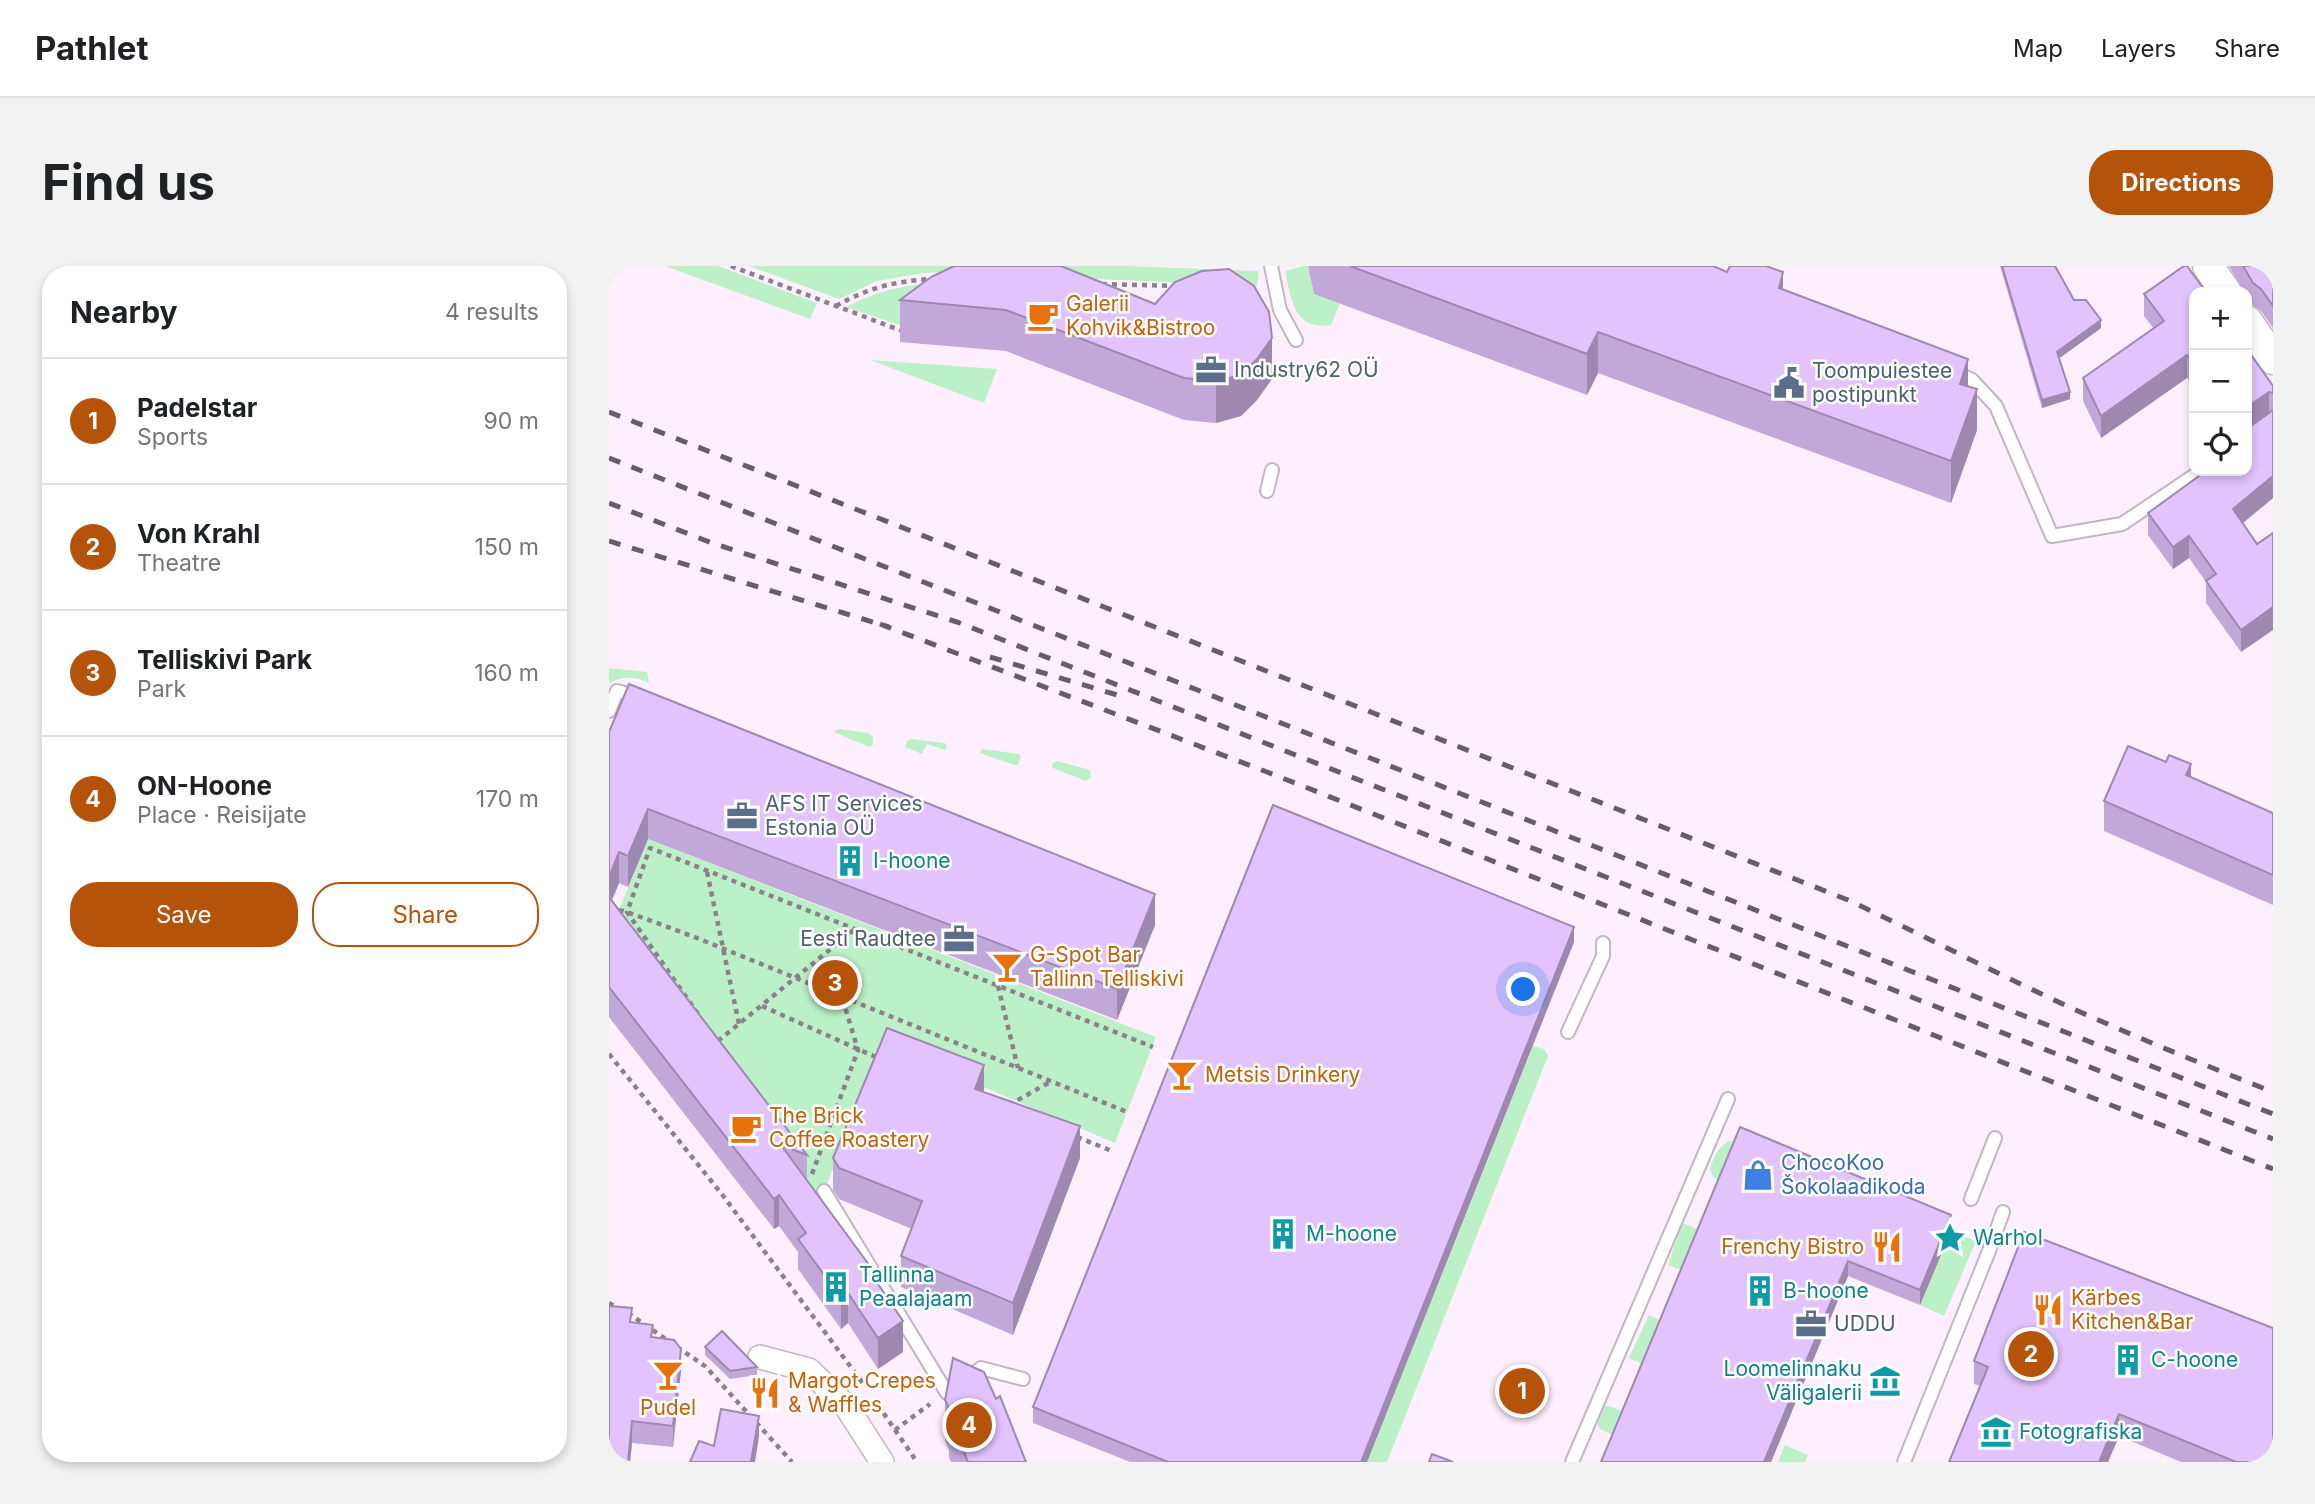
<!DOCTYPE html>
<meta charset="utf-8">
<style>
:root{--surface:#fff;--page:#f2f2f2;--text:#202124;--muted:#757577;--line:#e0e0e0;--accent:#b45309}
body{margin:0;font-family:Inter,sans-serif;background:var(--page);color:var(--text)}
.controls{position:absolute;right:21px;top:21px;display:grid;overflow:hidden;border-radius:14px;box-shadow:0 4px 10px #0003}
.controls button{width:63px;height:63px;display:grid;place-items:center;padding:0;border:0;border-bottom:2px solid var(--line);background:var(--surface);color:var(--text);font:35px sans-serif}
.you{position:absolute;left:915px;top:724px;width:24px;height:24px;margin:-18px;border:5px solid #fff;border-radius:50%;background:#1a73e8;box-shadow:0 0 0 10px #1a73e833}
.badge{display:grid;place-items:center;width:46px;height:46px;border-radius:50%;background:var(--accent);color:#fff;font-size:23px;font-weight:700}
.pin{position:absolute;translate:-50% -50%;border:4px solid #fff;box-shadow:0 2px 7px #0006}
.list{margin:0;padding:0;list-style:none}
h2{display:flex;justify-content:space-between;align-items:center;height:91px;margin:0;padding:0 28px;font-size:30px}
h2 small{font-size:23px;font-weight:400;color:var(--muted)}
.list li{display:grid;grid-template-columns:46px 1fr auto;gap:21px;align-items:center;box-sizing:border-box;height:126px;padding:0 28px;border-top:2px solid var(--line)}
.list b{display:block;font-size:26px;white-space:nowrap}
.list p{margin:0;font-size:23px;white-space:nowrap;color:var(--muted)}
.list em{font-size:23px;font-style:normal;color:var(--muted)}
.actions{display:flex;gap:14px;padding:21px 28px}
.actions a{flex:1;padding:16px 0;border:2px solid var(--accent);border-radius:28px;text-align:center;font-size:24px;color:var(--accent)}
.actions .main{background:var(--accent);color:#fff}
.icon{flex:none;width:38px;height:38px;fill:none;stroke:currentColor;stroke-width:2;stroke-linecap:round;stroke-linejoin:round}
.map{position:relative;flex:none;width:1664px;height:1196px;overflow:hidden;border-radius:28px}
header{display:flex;align-items:center;gap:42px;box-sizing:border-box;height:98px;padding:0 35px;background:var(--surface);border-bottom:2px solid var(--line)}
header strong{font-size:33px}
nav{display:flex;gap:38px;margin-inline-start:auto;font-size:24px}
.intro{display:flex;align-items:center;justify-content:space-between;box-sizing:border-box;height:168px;padding:0 42px}
h1{margin:0;font-size:49px}
.button{padding:18px 32px;border-radius:28px;background:var(--accent);color:#fff;font-size:24px;font-weight:700}
main{display:flex;gap:42px;padding:0 42px}
aside{flex:1;background:var(--surface);border-radius:28px;box-shadow:0 4px 10px #0003}
.map>svg:first-child{display:block}
</style>
<header>
<strong>Pathlet</strong>
<nav><a>Map</a><a>Layers</a><a>Share</a></nav>
</header>
<div class="intro"><h1>Find us</h1><a class="button">Directions</a></div>
<main>
<aside>
<h2>Nearby<small>4 results</small></h2>
<ul class="list">
<li><span class="badge">1</span><div><b>Padelstar</b><p>Sports</p></div><em>90 m</em></li>
<li><span class="badge">2</span><div><b>Von Krahl</b><p>Theatre</p></div><em>150 m</em></li>
<li><span class="badge">3</span><div><b>Telliskivi Park</b><p>Park</p></div><em>160 m</em></li>
<li><span class="badge">4</span><div><b>ON-Hoone</b><p>Place · Reisijate</p></div><em>170 m</em></li>
</ul>
<div class="actions"><a class="main">Save</a><a>Share</a></div>
</aside>
<div class="map">
<svg width="1664" height="1196" viewBox="0 0 1664 1196">
<rect width="100%" height="100%" fill="#fdeffd"/>
<!-- green -->
<g fill="#bcf1c7">
<polygon points="56,0 109,0 208,37 201,53"/>
<polygon points="140,0 356,0 355,5 314,7 268,15 230,33"/>
<polygon points="372,0 518,0 650,5 648,20 371,8"/>
<path d="M695,0H699L705,28L731,37L722,59C685,65 682,33 676,5Z"/>
<path d="M334,17L293,60L237,41C269,24 298,18 334,17Z"/>
<polygon points="261,94 388,103 375,137"/>
<path d="M0,402L38,406L40,417C26,410 14,410 0,417Z"/>
<polygon points="229,463 259,467 264,471 264,479 260,481 225,466"/>
<polygon points="302,473 336,477 338,481 336,484 318,478 313,488 296,481 298,475"/>
<polygon points="373,483 410,488 412,491 409,499 405,499 371,487"/>
<polygon points="448,495 481,504 482,511 477,515 444,502 443,498"/>
<polygon points="39,573 547,771 506,877 275,779 215,925 207,932 2,663"/>
<polygon points="924,780 935,783 939,790 778,1196 758,1196"/>
<path d="M1120,875L1131,877L1114,917L1104,911L1101,903C1105,890 1108,882 1120,875Z"/>
<polygon points="1073,957 1094,965 1077,1006 1059,999"/>
<polygon points="1342,965 1367,975 1335,1050 1311,1039"/>
<polygon points="1040,1049 1056,1057 1038,1100 1020,1092"/>
<polygon points="993,1140 1001,1140 1018,1148 1009,1171 991,1163 988,1157"/>
<polygon points="1176,1179 1199,1189 1196,1196 1169,1196"/>
</g>
<g fill="none" stroke-linecap="round" stroke-linejoin="round">
<defs>
<g id="service">
<polyline points="662,0 671,44 687,74"/>
<polyline points="1346,106 1363,114 1387,140 1443,270 1513,258 1592,205"/>
<polyline points="658,225 663,204"/>
<polyline points="0,445 8,425 31,431"/>
<polyline points="959,766 994,690 994,677"/>
<polyline points="215,925 338,1127 372,1102 414,1113"/>
<polyline points="1362,933 1386,872"/>
<polyline points="963,1196 1119,833"/>
<polyline points="1295,1196 1380,985 1394,946"/>
</g>
<polyline id="minor" points="151,1091 200,1104 237,1140 273,1196"/>
<g id="tertiary">
<polyline points="1599,0 1617,26"/>
<polyline points="1638,55 1664,93"/>
</g>
</defs>
<!-- service casing -->
<use href="#service" stroke="#c3b6c3" stroke-width="16"/>
<!-- minor casing -->
<use href="#minor" stroke="#c3b6c3" stroke-width="26"/>
<!-- tertiary casing -->
<use href="#tertiary" stroke="#c3b6c3" stroke-width="33"/>
<!-- path -->
<g stroke="#8a818a" stroke-width="4.5" stroke-dasharray="5 5" stroke-linecap="butt">
<polyline points="122,0 293,65 295,63"/>
<polyline points="493,18 568,20"/>
<path d="M227,40C259,22 286,15 323,13"/>
<polyline points="98,606 130,758"/>
<polyline points="0,642 18,646 83,670 518,846"/>
<polyline points="389,720 409,802"/>
<polyline points="153,740 271,793"/>
<polyline points="89,748 18,646 41,582 544,781"/>
<polyline points="109,775 246,663"/>
<polyline points="0,788 112,927 256,1120"/>
<polyline points="400,839 441,816"/>
<polyline points="468,871 503,885"/>
<polyline points="203,908 249,784 233,731"/>
<polyline points="0,1037 11,1043"/>
<polyline points="19,1047 61,1076"/>
<polyline points="68,1081 96,1100 183,1196"/>
<polyline points="269,1139 308,1196"/>
<polyline points="286,1164 321,1138"/>
</g>
<!-- service -->
<use href="#service" stroke="#fff" stroke-width="12"/>
<!-- minor -->
<use href="#minor" stroke="#fff" stroke-width="23"/>
<!-- tertiary -->
<use href="#tertiary" stroke="#fff" stroke-width="30"/>
<!-- rail -->
<g stroke="#665e66" stroke-width="5" stroke-dasharray="12 12" stroke-linecap="butt">
<path d="M0,146L1239,634C1301,663 1361,694 1422,723C1501,761 1583,794 1664,826"/>
<polyline points="0,192 1664,848"/>
<polyline points="0,237 103,277 348,356 1664,873"/>
<polyline points="0,275 280,361"/>
<polyline points="271,358 658,506 1664,903"/>
<polyline points="381,391 515,431"/>
</g>
</g>
<!-- wall -->
<g fill="#c2a8d9">
<polygon points="699,0 1104,0 1118,6 1174,23 1359,120 1368,164 1342,237 989,107 978,129 705,28"/>
<polygon points="1391,0 1446,0 1465,34 1492,62 1450,92 1461,133 1433,142"/>
<polygon points="1620,0 1664,0 1664,62 1652,45 1644,39 1638,28 1638,26 1636,26"/>
<polygon points="322,11 663,113 648,134 632,150 607,157 575,154 397,85 291,76 291,34"/>
<polygon points="1585,26 1585,121 1578,112 1492,172 1474,135 1474,112 1545,63 1535,50 1535,28"/>
<polygon points="1638,83 1664,120 1664,232 1634,257 1632,386 1597,337 1597,316 1580,292 1564,303 1539,269 1539,247 1638,205"/>
<polygon points="0,466 546,659 508,754 39,573 19,621 10,617 3,634 198,889 198,914 266,1013 294,1086 269,1103 239,1057 232,1063 189,1003 189,986 170,960 165,963 0,751"/>
<polygon points="1582,511 1664,547 1664,639 1495,565 1495,535"/>
<polygon points="965,676 758,1196 521,1196 424,1157 424,1141"/>
<polygon points="375,826 471,892 404,1069 292,1021 292,990 303,963 230,933 224,924 224,892"/>
<polygon points="1131,861 1342,965 1311,1039 1239,1010 1162,1196 992,1196"/>
<polygon points="23,1056 44,1071 72,1104 64,1181 23,1177 21,1196 0,1196"/>
<polygon points="96,1081 148,1101 148,1109 121,1113 96,1089"/>
<polygon points="1365,1095 1664,1196 1572,1196 1510,1170 1499,1196 1340,1196 1371,1120 1365,1118"/>
<polygon points="387,1133 417,1196 342,1196 340,1191 340,1184 336,1175 336,1134"/>
</g>
<!-- shaded-wall -->
<g fill="#9e88b0">
<polygon points="1174,6 1174,47 1170,22"/>
<polygon points="1492,54 1492,62 1448,94 1448,86"/>
<polygon points="989,66 989,107 978,129 978,88"/>
<polygon points="663,72 663,113 648,134 632,150 607,157 607,115"/>
<polygon points="1578,89 1578,112 1492,172 1492,150"/>
<polygon points="1359,93 1359,134 1351,118"/>
<polygon points="1368,123 1368,164 1342,237 1342,195"/>
<polygon points="1461,126 1461,133 1433,142 1433,134"/>
<polygon points="1660,126 1660,148 1638,164 1638,141"/>
<polygon points="1664,210 1664,232 1624,265 1624,243"/>
<polygon points="1580,270 1580,292 1564,303 1564,281"/>
<polygon points="1664,341 1664,364 1632,386 1632,364"/>
<polygon points="1582,498 1582,528 1577,509"/>
<polygon points="39,543 39,573 19,621 19,590"/>
<polygon points="10,586 10,617 0,641 0,611"/>
<polygon points="546,628 546,659 508,754 508,723"/>
<polygon points="965,661 965,676 758,1196 752,1196"/>
<polygon points="375,799 375,830 366,823"/>
<polygon points="471,860 471,892 404,1069 404,1037"/>
<polygon points="170,929 170,960 165,963 165,933"/>
<polygon points="1342,949 1342,965 1311,1039 1311,1024"/>
<polygon points="1239,995 1239,1010 1162,1196 1155,1196"/>
<polygon points="239,1027 239,1057 232,1063 232,1032"/>
<polygon points="294,1055 294,1086 269,1103 269,1072"/>
<polygon points="72,1083 72,1104 64,1181 64,1160"/>
<polygon points="1510,1148 1510,1170 1499,1196 1490,1196"/>
<polygon points="150,1150 150,1171 146,1196 142,1196"/>
<polygon points="23,1155 23,1177 21,1196 19,1196"/>
</g>
<!-- building -->
<g fill="#e2c3fc" stroke="#9e88b0" stroke-width="2">
<polygon points="345,0 452,0 546,38 566,16 593,5 620,3 645,20 660,46 663,72 648,93 632,109 607,115 575,112 397,44 291,34 322,11"/>
<polygon points="741,0 1104,0 1118,6 1121,0 1157,0 1174,6 1170,22 1359,93 1351,118 1368,123 1342,195 989,66 978,88"/>
<polygon points="1393,0 1446,0 1465,34 1477,34 1492,54 1448,86 1461,126 1433,134"/>
<polygon points="1575,0 1578,0 1597,26 1585,26 1585,99 1578,89 1492,150 1474,112 1555,55 1535,28"/>
<polygon points="1634,0 1664,0 1664,40 1652,23 1644,17"/>
<polygon points="1638,83 1664,120 1664,127 1660,126 1638,141"/>
<polygon points="1664,144 1664,210 1624,243 1648,278 1664,267 1664,341 1632,364 1597,315 1607,308 1580,270 1564,281 1539,247 1597,205 1638,205 1638,160 1643,159"/>
<polygon points="20,418 546,628 508,723 39,543 19,590 10,586 0,611 0,466"/>
<polygon points="1519,480 1557,496 1560,489 1582,498 1577,509 1664,547 1664,609 1495,535"/>
<polygon points="664,539 965,661 752,1196 559,1196 424,1141"/>
<polygon points="0,631 198,889 172,879 266,1007 263,1009 294,1055 269,1072 239,1027 232,1032 189,973 197,967 170,929 165,933 0,721"/>
<polygon points="278,762 375,799 366,823 471,860 404,1037 292,990 313,935 230,902 224,892"/>
<polygon points="1131,861 1342,949 1311,1024 1239,995 1155,1196 992,1196"/>
<polygon points="1415,966 1664,1062 1664,1196 1627,1196 1510,1148 1490,1196 1340,1196 1379,1101 1365,1095"/>
<polygon points="0,1040 23,1042 21,1056 44,1059 42,1071 65,1074 72,1083 64,1160 23,1155 19,1196 0,1196"/>
<polygon points="113,1065 148,1101 121,1105 96,1081"/>
<polygon points="344,1092 375,1106 387,1133 391,1130 417,1196 359,1196 340,1150 343,1148 336,1134"/>
<polygon points="112,1143 150,1150 142,1195 145,1196 81,1196 90,1175 105,1180"/>
<polygon points="823,1188 844,1196 820,1196"/>
</g>
<!-- icons -->
<defs>
<symbol id="cafe-bare" viewBox="-9 -9 18 18"><path d="M-5.5-4.5H6V0H3Q3 3.5 0 3.5H-2.5Q-5.5 3.5-5.5 0ZM3-3.2v2h1.7v-2ZM-6 4.5H4V6H-6Z" fill="#e8710a" stroke="#fff" stroke-width="2.5" paint-order="stroke"/></symbol>
<symbol id="office-bare" viewBox="-9 -9 18 18"><path d="M-6-3h4V-5.5h4V-3h4V5H-6ZM-1-4.5V-3h2v-1.5ZM-6 0V1H6V0Z" fill="#5c6f8a" stroke="#fff" stroke-width="2.5" paint-order="stroke"/></symbol>
<symbol id="civic-bare" viewBox="-9 -9 18 18"><path d="M-.6-6.5H3V-4.5H.6V-3L4-1V1h2V6H-6V1h2V-1L-.6-3ZM-1.2 2.5V6h2.4V2.5Z" fill="#5c6f8a" stroke="#fff" stroke-width="2.5" paint-order="stroke"/></symbol>
<symbol id="building-bare" viewBox="-9 -9 18 18"><path d="M-4-6H4V6H1V3H-1V6H-4ZM-2.5-4.3h1.7v1.8h-1.7ZM.8-4.3h1.7v1.8H.8ZM-2.5-1h1.7V.8h-1.7ZM.8-1h1.7V.8H.8Z" fill="#0f9aa8" stroke="#fff" stroke-width="2.5" paint-order="stroke"/></symbol>
<symbol id="bar-bare" viewBox="-9 -9 18 18"><path d="M-6-5H6L.8 .8V4.5H3.5V6h-7V4.5H-.8V.8Z" fill="#e8710a" stroke="#fff" stroke-width="2.5" paint-order="stroke"/></symbol>
<symbol id="shop-bare" viewBox="-9 -9 18 18"><path d="M-5-2.5h2.3a2.7 3.5 0 0 1 5.4 0H5L5.5 6h-11ZM-1.5-2.5h3a1.5 2.3 0 0 0-3 0Z" fill="#3f7fe0" stroke="#fff" stroke-width="2.5" paint-order="stroke"/></symbol>
<symbol id="sight-bare" viewBox="-9 -9 18 18"><path d="M0-6L1.8-2.2L6-1.7L2.9 1.2L3.7 5.4L0 3.3L-3.7 5.4L-2.9 1.2L-6-1.7L-1.8-2.2Z" fill="#0f9aa8" stroke="#fff" stroke-width="2.5" paint-order="stroke"/></symbol>
<symbol id="restaurant-bare" viewBox="-9 -9 18 18"><path d="M-5-6h1v4h1v-4h1v4h1v-4h1v5L-1.5 .5V6h-2V.5L-5-1ZM5-6V6H3V1.5H1.5Q1.5-4 5-6Z" fill="#e8710a" stroke="#fff" stroke-width="2.5" paint-order="stroke"/></symbol>
<symbol id="museum-bare" viewBox="-9 -9 18 18"><path d="M0-6L6-3V-2H-6V-3ZM-5-1h2V3h-2ZM-1-1h2V3h-2ZM3-1h2V3H3ZM-6 4H6V6H-6Z" fill="#0f9aa8" stroke="#fff" stroke-width="2.5" paint-order="stroke"/></symbol>
</defs>
<g fill-rule="evenodd">
<use href="#cafe-bare" x="412" y="28" width="44" height="44"/>
<use href="#office-bare" x="580" y="82" width="44" height="44"/>
<use href="#civic-bare" x="1158" y="95" width="44" height="44"/>
<use href="#office-bare" x="111" y="528" width="44" height="44"/>
<use href="#building-bare" x="219" y="573" width="44" height="44"/>
<use href="#office-bare" x="328" y="651" width="44" height="44"/>
<use href="#bar-bare" x="376" y="679" width="44" height="44"/>
<use href="#bar-bare" x="551" y="787" width="44" height="44"/>
<use href="#cafe-bare" x="115" y="840" width="44" height="44"/>
<use href="#shop-bare" x="1127" y="887" width="44" height="44"/>
<use href="#building-bare" x="652" y="946" width="44" height="44"/>
<use href="#sight-bare" x="1319" y="950" width="44" height="44"/>
<use href="#restaurant-bare" x="1256" y="959" width="44" height="44"/>
<use href="#building-bare" x="205" y="999" width="44" height="44"/>
<use href="#building-bare" x="1129" y="1003" width="44" height="44"/>
<use href="#restaurant-bare" x="1417" y="1022" width="44" height="44"/>
<use href="#office-bare" x="1180" y="1036" width="44" height="44"/>
<use href="#building-bare" x="1497" y="1072" width="44" height="44"/>
<use href="#bar-bare" x="37" y="1087" width="44" height="44"/>
<use href="#museum-bare" x="1254" y="1093" width="44" height="44"/>
<use href="#restaurant-bare" x="134" y="1105" width="44" height="44"/>
<use href="#museum-bare" x="1365" y="1144" width="44" height="44"/>
</g>
<g text-anchor="middle" stroke-width="5" stroke-linejoin="round" paint-order="stroke">
<!-- food labels -->
<g font-size="21" fill="#c56008" stroke="#fff" text-anchor="start">
<text x="457" y="45">Galerii<tspan x="457" dy="24">Kohvik&amp;Bistroo</tspan></text>
<text x="421" y="696">G-Spot Bar<tspan x="421" dy="24">Tallinn Telliskivi</tspan></text>
<text x="596" y="816">Metsis Drinkery</text>
<text x="160" y="857">The Brick<tspan x="160" dy="24">Coffee Roastery</tspan></text>
<text x="1255" y="988" text-anchor="end">Frenchy Bistro</text>
<text x="1462" y="1039">Kärbes<tspan x="1462" dy="24">Kitchen&amp;Bar</tspan></text>
<text x="179" y="1122">Margot Crepes<tspan x="179" dy="24">&amp; Waffles</tspan></text>
<text x="59" y="1149" text-anchor="middle">Pudel</text>
</g>
<!-- service labels -->
<g font-size="21" fill="#4e5e75" stroke="#fff" text-anchor="start">
<text x="625" y="111">Industry62 OÜ</text>
<text x="1203" y="112">Toompuiestee<tspan x="1203" dy="24">postipunkt</tspan></text>
<text x="156" y="545">AFS IT Services<tspan x="156" dy="24">Estonia OÜ</tspan></text>
<text x="327" y="680" text-anchor="end">Eesti Raudtee</text>
<text x="1225" y="1065">UDDU</text>
</g>
<!-- culture labels -->
<g font-size="21" fill="#0d838f" stroke="#fff" text-anchor="start">
<text x="264" y="602">I-hoone</text>
<text x="697" y="975">M-hoone</text>
<text x="1364" y="979">Warhol</text>
<text x="250" y="1016">Tallinna<tspan x="250" dy="24">Peaalajaam</tspan></text>
<text x="1174" y="1032">B-hoone</text>
<text x="1542" y="1101">C-hoone</text>
<text x="1253" y="1110" text-anchor="end">Loomelinnaku<tspan x="1253" dy="24">Väligalerii</tspan></text>
<text x="1410" y="1173">Fotografiska</text>
</g>
<!-- shop labels -->
<g font-size="21" fill="#366cbe" stroke="#fff" text-anchor="start">
<text x="1172" y="904">ChocoKoo<tspan x="1172" dy="24">Šokolaadikoda</tspan></text>
</g>
</g>
</svg>
<div class="controls">
<button>+</button>
<button>−</button>
<button><svg class="icon" aria-label="locate" viewBox="0 0 24 24"><circle cx="12" cy="12" r="6"/><path d="M12 2v4M12 18v4M2 12h4M18 12h4"/></svg></button>
</div>
<div class="you"></div>
<div class="pin badge" style="left:913px;top:1125px">1</div>
<div class="pin badge" style="left:1422px;top:1088px">2</div>
<div class="pin badge" style="left:226px;top:717px">3</div>
<div class="pin badge" style="left:360px;top:1159px">4</div>
</div>
</main>
